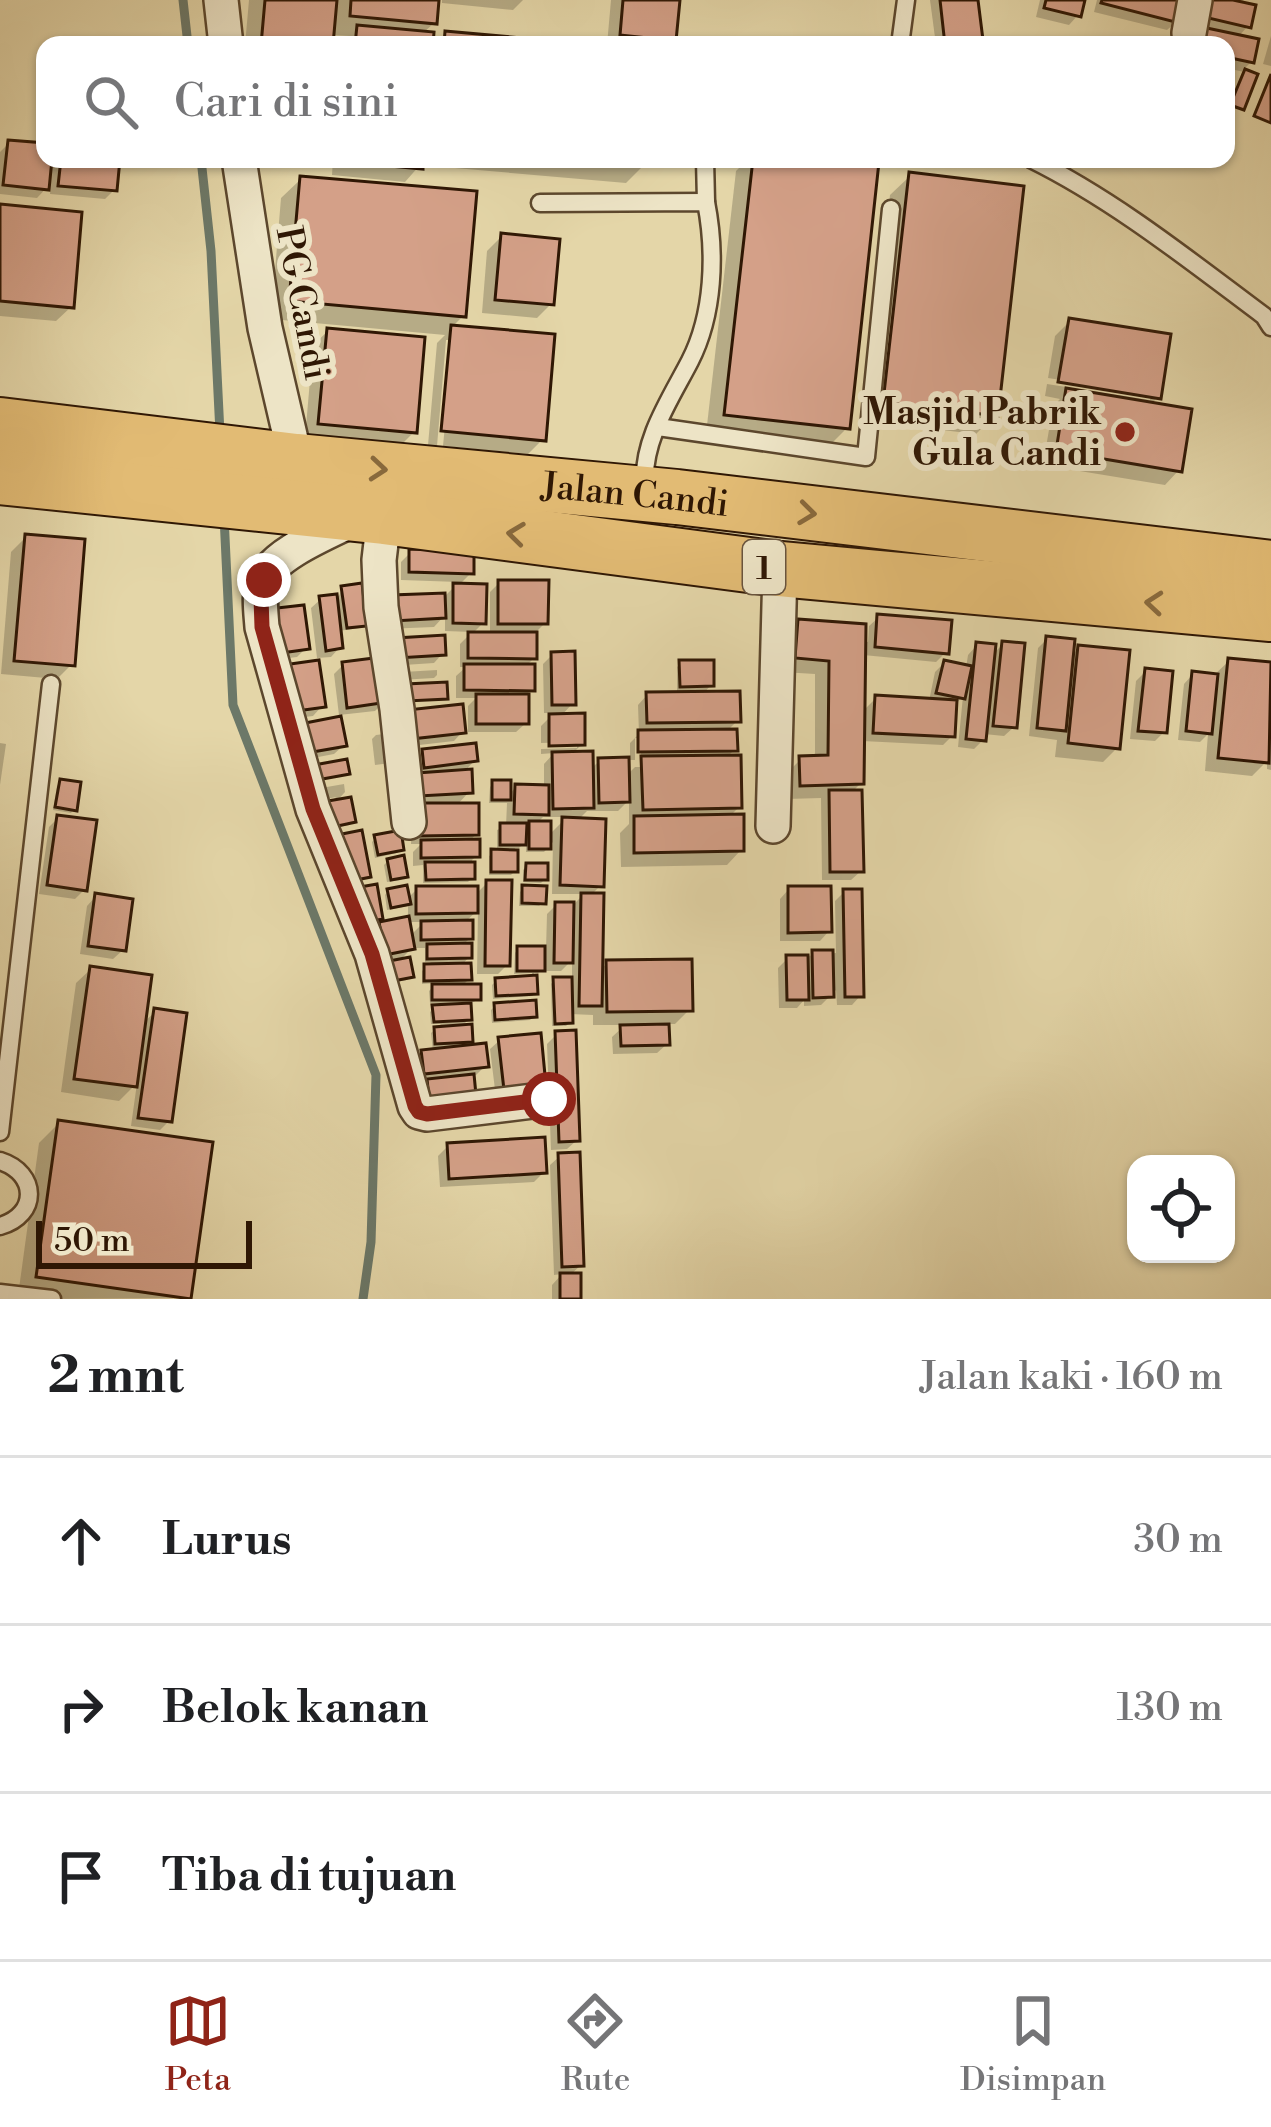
<!DOCTYPE html>
<html lang="id">
<meta charset="utf-8">
<style>
:root{--surface:#fff;--page:#f6f6f6;--text:#202124;--muted:#757577;--line:#e0e0e0;--accent:#8f2418}
body{margin:0;font-family:"Libre Bodoni",serif;background:var(--page);color:var(--text)}
.controls{position:absolute;right:36px;bottom:36px;display:grid;overflow:hidden;border-radius:24px;box-shadow:0 3px 9px #0004}
.controls button{width:108px;height:108px;display:grid;place-items:center;padding:0;border:0;border-bottom:3px solid var(--line);background:var(--surface);color:var(--text);font:60px sans-serif}
.scale{position:absolute;left:36px;bottom:30px;width:216px;box-sizing:border-box;padding-left:12px;border:6px solid #2f1704;border-top:0;font-size:33px;line-height:42px;white-space:nowrap;color:#2f1704;-webkit-text-stroke:9px #ede4c6;paint-order:stroke}
.stop{position:absolute;width:36px;height:36px;margin:-27px;border:9px solid #8f2418;border-radius:50%;background:#fff}
.stop.end{background:#8f2418;border-color:#fff;box-shadow:0 3px 12px #0008}
.list{margin:0;padding:0;list-style:none}
h2{display:flex;justify-content:space-between;align-items:center;height:156px;margin:0;padding:0 48px;font-size:51px}
h2 small{font-size:39px;font-weight:400;color:var(--muted)}
.list li{display:grid;grid-template-columns:78px 1fr auto;gap:36px;align-items:center;box-sizing:border-box;height:168px;padding:0 48px;border-top:3px solid var(--line)}
.list b{display:block;font-size:45px;white-space:nowrap}
.list em{font-size:39px;font-style:normal;color:var(--muted)}
.icon{flex:none;width:66px;height:66px;fill:none;stroke:currentColor;stroke-width:2;stroke-linecap:round;stroke-linejoin:round}
.map{position:relative;flex:none;width:1271px;height:1299px;overflow:hidden}
.search{position:absolute;background:var(--surface);box-shadow:0 3px 9px #0004;left:36px;right:36px;top:36px;height:132px;display:flex;align-items:center;gap:30px;box-sizing:border-box;padding:0 42px;border-radius:24px;color:var(--muted);font-size:45px}
.sheet{height:660px;background:var(--surface)}
nav{display:flex;justify-content:space-around;align-items:center;box-sizing:border-box;height:168px;border-top:3px solid var(--line);background:var(--surface);font-size:33px;color:var(--muted)}
nav a{display:grid;justify-items:center;gap:6px}
nav .on{color:var(--accent)}
.map>svg:first-child{display:block}
</style>
<div class="map">
<svg width="1271" height="1299" viewBox="0 0 1271 1299">
<rect width="100%" height="100%" fill="#e4d6a8"/>
<filter id="stains"><feTurbulence type="fractalNoise" baseFrequency=".00167" numOctaves="4"/><feColorMatrix values="0 0 0 0 .2 0 0 0 0 .09 0 0 0 0 .02 0 0 0 .5 -.17"/></filter>
<radialGradient id="worn" r=".72"><stop offset=".6" stop-color="#630" stop-opacity="0"/><stop offset="1" stop-color="#630" stop-opacity=".3"/></radialGradient>
<!-- shadow -->
<g fill="#0003" fill-rule="evenodd">
<polygon points="249,0 436,0 434,23 422,34 430,45 343,45 350,36 331,35 330,45 245,45"/>
<polygon points="442,0 523,0 513,10 442,3"/>
<polygon points="611,0 677,0 673,39 667,45 607,45"/>
<polygon points="930,0 975,0 979,39 973,45 936,45"/>
<polygon points="1040,0 1082,0 1078,15 1069,25 1036,17"/>
<polygon points="1097,0 1182,0 1177,21 1167,30 1094,12"/>
<polygon points="1208,0 1244,0 1239,4 1248,26 1237,38 1251,62 1242,71 1244,72 1226,68 1226,45 1192,45"/>
<polygon points="1271,36 1271,66 1263,64"/>
<polygon points="9,143 45,146 45,159 49,159 48,170 59,159 99,159 114,190 105,199 50,194 51,183 37,198 0,194 0,152"/>
<polygon points="244,159 307,159 302,164"/>
<polygon points="333,159 646,159 645,164 626,183 420,165 405,182 332,175"/>
<polygon points="748,159 823,159 847,428 827,448 706,434 736,171"/>
<polygon points="910,176 996,414 976,434 865,421 890,195"/>
<polygon points="301,179 463,316 451,328 543,439 528,454 443,446 453,340 446,340 437,446 428,445 437,343 445,335 271,319 281,198"/>
<polygon points="0,207 71,307 56,321 0,316"/>
<polygon points="502,236 551,304 537,318 482,313 487,251"/>
<polygon points="1070,321 1158,397 1150,405 1179,470 1165,485 1043,465 1053,406 1060,399 1045,396 1047,384 1150,400 1150,394 1048,378 1055,336"/>
<polygon points="328,331 414,432 399,447 305,438 313,345"/>
<polygon points="26,537 72,664 57,679 1,674 11,552"/>
<polygon points="410,553 471,573 457,587 483,623 471,635 490,635 490,592 499,583 545,623 534,634 534,658 525,667 532,689 526,695 526,723 516,732 468,732 468,706 476,698 456,698 456,676 466,667 460,667 460,644 472,632 445,631 445,615 434,627 385,629 384,608 445,596 459,582 401,580 401,562"/>
<polygon points="342,589 364,624 360,628 338,631 340,647 331,657 317,658 311,608 321,599 339,596"/>
<polygon points="879,617 946,652 936,662 863,655 862,712 876,698 929,701 935,672 944,663 966,668 968,655 977,645 992,655 1003,644 1014,727 1004,736 984,734 983,740 974,749 958,747 963,696 954,706 952,736 943,745 862,741 861,783 851,793 861,871 851,880 822,880 821,798 787,799 786,774 801,759 815,759 815,674 782,672 784,636 799,622 868,642 869,626"/>
<polygon points="260,622 306,648 297,657 265,661"/>
<polygon points="1047,639 1070,657 1079,648 1117,748 1103,762 1055,757 1057,740 1029,736 1038,648"/>
<polygon points="388,650 443,653 434,663 389,666"/>
<path d="M552,655L573,703L560,717L582,744L572,754L591,769L599,761L627,775L635,767H641V738H635V760H630V743L639,734L638,705L647,695H677V667L681,663L711,685L702,695L738,720L726,732L735,749L726,758L739,807L729,817L741,850L727,865L621,867L620,833L629,824V800L618,811H587L577,821L601,885L590,896L600,971L607,963L690,1009L675,1024H666L667,1044L657,1053L613,1054L612,1037L625,1025H593V1015L570,1014V1022L566,1026H552L551,984L554,980H572V960L561,971H546V965L538,973H534L535,992L532,996L493,999L492,985L496,981L532,979V973L514,974L515,953L518,949H546L547,914L556,905H573L584,894H552L553,842L544,852H526V841L519,848H515V871L511,875H489V856L497,852V830L506,826L507,803H489L490,787L494,783L508,796L516,787L544,788V764L554,753L541,754V749L577,748V742L541,743V726L554,713H544L543,664ZM543,817H567L548,836L536,824Z"/>
<polygon points="1229,661 1271,665 1271,770 1267,769 1267,761 1252,776 1205,771 1208,734 1200,742 1178,740 1184,684 1193,674 1213,676"/>
<polygon points="317,663 322,706 313,716 280,720"/>
<polygon points="343,665 385,701 375,711 339,715 334,674"/>
<polygon points="437,670 437,675 434,678 400,680 403,672"/>
<polygon points="1146,671 1164,732 1155,741 1130,739 1136,681"/>
<polygon points="408,713 463,731 454,741 402,747"/>
<polygon points="392,733 391,763 375,765 372,739 376,735"/>
<polygon points="287,737 344,745 334,754 292,762"/>
<polygon points="0,743 6,744 0,785"/>
<polygon points="424,752 475,760 463,773 470,791 456,806 476,834 469,842 477,855 472,860 472,878 468,882 423,883 423,865 413,866 413,852 421,844 411,844 414,762"/>
<polygon points="61,782 74,809 71,813 53,810 57,786"/>
<polygon points="344,784 345,792 335,803 353,821 349,825 329,829 326,808 336,797 318,801 321,788"/>
<polygon points="58,818 84,890 75,899 39,894 49,827"/>
<polygon points="376,838 401,849 397,853 375,858 372,842"/>
<polygon points="388,861 405,876 401,880 387,882 384,865"/>
<polygon points="527,866 545,879 541,883 523,882 523,870"/>
<path d="M487,883L507,965L498,974H477L478,910L464,923L470,938L462,946L469,957L460,967L469,979L461,987L478,998L474,1002H468L469,1019L460,1028L470,1041L462,1049L485,1066L476,1075L471,1076L464,1103L419,1091L431,1080L415,1081L413,1062L423,1053L433,1052L431,1033L441,1024H431L430,1012L439,1003H430L429,991L437,983L422,984V971L431,962H425V948H412L398,962L411,976L407,980L385,984L382,969L391,959L376,962L371,934L380,925L408,920V906L387,910L385,895L388,891L407,899L417,889L475,895ZM407,922H424L410,936Z"/>
<polygon points="524,888 543,903 539,906 519,906 520,892"/>
<polygon points="789,889 829,931 820,941 780,941 780,899"/>
<polygon points="844,892 861,995 852,1005 837,1005 836,990 821,1005 804,1006 804,1000 797,1008 779,1008 778,968 788,958 836,953 835,901"/>
<polygon points="96,896 123,950 113,959 80,954 87,906"/>
<polygon points="91,969 142,1024 155,1012 169,1121 160,1130 131,1126 137,1083 119,1101 61,1092 76,983"/>
<polygon points="495,1006 534,1016 530,1020 492,1023 491,1010"/>
<polygon points="557,1034 577,1140 567,1149 551,1150 547,1044"/>
<polygon points="500,1040 543,1085 496,1098 490,1049"/>
<polygon points="59,1123 188,1298 39,1299 18,1296 39,1143"/>
<polygon points="448,1146 544,1172 534,1182 440,1187 438,1156"/>
<polygon points="560,1156 581,1265 569,1276 578,1299 552,1299 552,1285 562,1274 554,1275 550,1165"/>
</g>
<g fill="none" stroke-linecap="round" stroke-linejoin="round">
<!-- stream -->
<g stroke="#6c7868" stroke-width="9">
<polyline points="183,0 188,45"/>
<polyline points="201,159 211,251 220,433"/>
<polyline points="224,516 233,705 376,1075 371,1242 363,1299"/>
</g>
</g>
<!-- building -->
<g fill="#d4a088" stroke="#2f1704" stroke-width="3">
<polygon points="265,0 337,0 333,45 261,45"/>
<polygon points="351,0 439,0 437,24 350,16"/>
<polygon points="623,0 680,0 676,41 620,35"/>
<polygon points="940,0 978,0 983,40 945,45"/>
<polygon points="1046,0 1085,0 1081,17 1044,8"/>
<polygon points="1102,0 1185,0 1179,23 1101,3"/>
<polygon points="1208,0 1233,0 1256,5 1251,28 1204,17"/>
<polygon points="357,25 434,32 433,45 355,45"/>
<polygon points="1202,27 1259,39 1254,63 1226,57 1226,45 1198,45"/>
<polygon points="445,31 600,45 444,45"/>
<polygon points="1245,69 1258,74 1244,110 1230,105"/>
<polygon points="1271,74 1271,123 1254,116"/>
<polygon points="8,140 45,143 45,159 52,159 49,190 3,185"/>
<polygon points="61,159 120,159 117,191 58,186"/>
<polygon points="345,159 423,159 423,169 345,162"/>
<polygon points="753,159 850,159 879,162 850,429 724,415"/>
<polygon points="909,172 1024,186 998,416 883,402"/>
<polygon points="300,176 477,191 466,317 289,301"/>
<polygon points="0,204 82,212 74,308 0,301"/>
<polygon points="501,233 560,239 554,305 495,300"/>
<polygon points="1069,318 1171,334 1161,399 1058,382"/>
<polygon points="451,325 555,334 546,441 441,431"/>
<polygon points="327,328 425,337 417,433 318,424"/>
<polygon points="1066,388 1192,409 1182,472 1056,451"/>
<polygon points="25,534 85,539 75,666 14,661"/>
<polygon points="409,549 474,551 474,574 409,572"/>
<polygon points="498,580 549,580 548,624 498,624"/>
<polygon points="362,583 367,626 347,628 341,586"/>
<polygon points="453,583 487,584 486,624 453,623"/>
<polygon points="445,593 446,618 393,621 392,595"/>
<polygon points="337,594 343,648 326,651 319,596"/>
<polygon points="304,605 310,649 274,654 268,609"/>
<polygon points="877,614 952,620 949,654 875,647"/>
<polygon points="798,619 866,624 864,784 800,786 799,756 828,755 829,661 795,658"/>
<polygon points="468,632 537,632 537,659 468,658"/>
<polygon points="445,635 446,655 397,658 396,638"/>
<polygon points="1046,636 1075,639 1066,731 1037,728"/>
<polygon points="1002,641 1025,643 1017,728 993,726"/>
<polygon points="976,642 996,644 986,741 966,739"/>
<polygon points="1078,645 1130,650 1120,749 1068,743"/>
<polygon points="575,651 576,705 552,705 551,652"/>
<polygon points="382,657 388,702 347,708 342,662"/>
<polygon points="1228,658 1271,662 1269,763 1218,758"/>
<polygon points="319,660 326,707 289,712 283,665"/>
<polygon points="679,660 714,660 714,686 680,687"/>
<polygon points="944,660 972,666 965,699 936,693"/>
<polygon points="464,664 535,664 535,691 464,690"/>
<polygon points="1145,668 1173,671 1167,733 1138,731"/>
<polygon points="1192,671 1218,674 1212,734 1186,731"/>
<polygon points="447,682 448,699 407,701 406,684"/>
<polygon points="740,691 741,722 647,723 646,692"/>
<rect x="476" y="694" width="53" height="30"/>
<polygon points="875,695 957,700 955,737 873,733"/>
<polygon points="463,704 466,733 411,739 407,710"/>
<polygon points="585,713 585,745 549,746 549,714"/>
<polygon points="341,716 347,746 301,754 295,725"/>
<polygon points="737,729 738,751 638,752 638,730"/>
<polygon points="476,743 478,761 424,768 422,749"/>
<polygon points="593,751 594,808 553,809 552,752"/>
<polygon points="741,755 742,808 643,810 641,756"/>
<polygon points="629,757 630,802 599,803 598,758"/>
<polygon points="347,759 350,774 317,780 314,765"/>
<polygon points="472,769 473,793 419,796 417,773"/>
<polygon points="60,779 81,782 77,811 55,807"/>
<rect x="492" y="780" width="19" height="20"/>
<polygon points="515,784 549,785 549,815 514,814"/>
<polygon points="829,790 862,790 864,872 830,872"/>
<polygon points="351,797 356,822 333,827 328,801"/>
<polygon points="419,803 479,803 479,835 419,836"/>
<polygon points="744,814 744,851 634,853 634,816"/>
<polygon points="57,815 97,820 87,891 47,885"/>
<polygon points="562,817 606,819 604,887 560,885"/>
<rect x="529" y="821" width="22" height="28"/>
<polygon points="500,823 527,823 526,845 500,845"/>
<polygon points="362,830 371,877 346,882 337,835"/>
<polygon points="401,830 404,850 378,855 374,835"/>
<polygon points="480,839 480,857 421,858 421,840"/>
<polygon points="491,849 518,850 518,872 491,872"/>
<polygon points="404,855 408,877 391,880 387,859"/>
<polygon points="425,862 475,862 475,879 426,880"/>
<polygon points="526,863 548,863 548,880 525,880"/>
<polygon points="486,880 512,880 510,966 485,966"/>
<polygon points="377,884 383,919 367,922 360,887"/>
<polygon points="407,885 411,904 391,908 387,889"/>
<polygon points="522,885 547,886 546,904 522,903"/>
<polygon points="416,886 478,886 478,913 416,914"/>
<polygon points="788,886 831,886 832,932 788,933"/>
<polygon points="843,889 862,889 864,997 845,997"/>
<polygon points="95,893 133,899 126,951 88,946"/>
<polygon points="581,893 604,893 602,1006 579,1006"/>
<polygon points="555,902 574,902 573,963 554,963"/>
<polygon points="409,916 415,949 385,955 379,922"/>
<polygon points="473,920 473,939 421,940 421,921"/>
<polygon points="472,943 472,958 427,959 427,944"/>
<rect x="517" y="946" width="28" height="25"/>
<polygon points="812,950 833,950 834,997 813,998"/>
<polygon points="786,955 808,955 809,1000 787,1000"/>
<polygon points="410,957 414,977 388,982 384,962"/>
<polygon points="692,959 693,1011 607,1012 606,960"/>
<polygon points="471,963 472,980 424,981 424,964"/>
<polygon points="90,966 152,975 137,1087 74,1079"/>
<polygon points="537,975 538,994 496,996 495,978"/>
<polygon points="553,977 572,977 573,1023 555,1024"/>
<rect x="432" y="984" width="49" height="16"/>
<polygon points="536,1000 537,1017 495,1020 494,1003"/>
<polygon points="471,1003 472,1020 434,1022 432,1005"/>
<polygon points="154,1008 187,1013 172,1122 138,1118"/>
<polygon points="472,1024 473,1042 435,1044 434,1027"/>
<polygon points="669,1024 670,1045 621,1046 620,1025"/>
<polygon points="576,1030 580,1141 559,1142 555,1031"/>
<polygon points="541,1033 546,1086 504,1090 498,1037"/>
<polygon points="486,1043 489,1067 424,1074 421,1050"/>
<polygon points="474,1074 476,1095 429,1099 427,1079"/>
<polygon points="58,1120 213,1142 191,1299 36,1277"/>
<polygon points="545,1137 547,1173 449,1179 447,1143"/>
<polygon points="580,1152 584,1266 562,1267 558,1153"/>
<rect x="560" y="1273" width="21" height="26"/>
</g>
<g fill="none" stroke-linecap="round" stroke-linejoin="round">
<defs>
<g id="service">
<polyline points="900,45 906,0"/>
<polyline points="705,159 706,202"/>
<path d="M1031,159C1114,200 1189,260 1264,316L1271,327"/>
<path d="M540,203L706,202C716,253 714,314 690,361C671,398 642,440 645,484"/>
<polyline points="658,427 866,457 891,209"/>
<polyline points="0,1132 51,684"/>
<path d="M0,1161C38,1173 39,1215 0,1226"/>
<polyline points="0,1293 52,1299"/>
</g>
<g id="minor">
<polyline points="221,0 226,45"/>
<polyline points="1189,33 1195,0"/>
<polyline points="239,159 265,328 296,461"/>
<path d="M360,516C334,530 275,552 264,579C258,594 261,612 262,627L313,809L372,954L415,1106L419,1112L427,1114L549,1099"/>
<polyline points="384,517 379,560 381,607 397,709 409,822"/>
<polyline points="773,826 780,569"/>
</g>
<g id="trunk">
<path id="s1" d="M0,425L296,461L677,497L1271,568"/>
<polyline points="0,477 384,517 780,569 1271,614"/>
</g>
</defs>
<!-- service casing -->
<use href="#service" stroke="#5c472d" stroke-width="21"/>
<!-- minor casing -->
<use href="#minor" stroke="#5c472d" stroke-width="38"/>
<!-- trunk casing -->
<use href="#trunk" stroke="#2f1704" stroke-width="58"/>
<!-- service -->
<use href="#service" stroke="#ede4c6" stroke-width="16"/>
<!-- minor -->
<use href="#minor" stroke="#ede4c6" stroke-width="33"/>
<!-- trunk -->
<use href="#trunk" stroke="#e2bb74" stroke-width="54"/>
</g>
<!-- one-way arrows -->
<defs><path id="oneway-chevron" d="M-2-3.5L2.5 0L-2 3.5" fill="none" stroke-width="1.6" stroke-linecap="round" stroke-linejoin="round" transform="scale(3)"/></defs>
<g stroke="#88693c">
<use href="#oneway-chevron" transform="translate(378 469) rotate(5)"/>
<use href="#oneway-chevron" transform="translate(807 513) rotate(7)"/>
<use href="#oneway-chevron" transform="translate(516 534) rotate(-173)"/>
<use href="#oneway-chevron" transform="translate(1154 603) rotate(-175)"/>
</g>
<g fill="none" stroke-linecap="round" stroke-linejoin="round">
<!-- route -->
<polyline stroke="#8f2418" stroke-width="15" points="264,580 261,598 262,627 313,809 372,954 415,1106 419,1112 427,1114 549,1099"/>
</g>
<!-- markers -->
<circle fill="#8f2418" stroke="#ede4c6" stroke-width="4.5" cx="1125" cy="432" r="12"/>
<g text-anchor="middle" stroke-width="12" stroke-linejoin="round" paint-order="stroke">
<!-- shield labels -->
<rect fill="#ede4c6" stroke="#68543e" stroke-width="3" x="743" y="540" width="42" height="54" rx="9"/>
<g font-size="33" font-weight="bold" fill="#2f1704">
<text x="764" y="579">1</text>
</g>
<!-- street labels -->
<g font-size="36" fill="#2f1704" stroke="#ede4c6">
<text transform="translate(304 303) rotate(79)" y="13">PG Candi</text>
<text dy="13" stroke="none"><textPath href="#s1" startOffset="639">Jalan Candi</textPath></text>
</g>
<!-- poi labels -->
<g font-size="36" font-weight="bold" fill="#2f1704" stroke="#ede4c6" text-anchor="end">
<text x="1101" y="424">Masjid Pabrik<tspan x="1101" dy="41">Gula Candi</tspan></text>
</g>
</g>
<rect width="100%" height="100%" filter="url(#stains)"/>
<rect width="100%" height="100%" fill="url(#worn)"/>
</svg>
<div class="controls">
<button><svg class="icon" aria-label="locate" viewBox="0 0 24 24"><circle cx="12" cy="12" r="6"/><path d="M12 2v4M12 18v4M2 12h4M18 12h4"/></svg></button>
</div>
<div class="scale">50 m</div>
<div class="stop" style="left:549px;top:1099px"></div>
<div class="stop end" style="left:264px;top:580px"></div>
<div class="search"><svg class="icon" aria-label="search" viewBox="0 0 24 24"><circle cx="10" cy="10" r="6"/><path d="M15 15l6 6"/></svg>Cari di sini</div>
</div>
<section class="sheet">
<h2>2 mnt<small>Jalan kaki · 160 m</small></h2>
<ul class="list">
<li><svg class="icon" aria-label="ahead" viewBox="0 0 24 24"><path d="M12 20V5M6 11l6-6 6 6"/></svg><div><b>Lurus</b></div><em>30 m</em></li>
<li><svg class="icon" aria-label="right" viewBox="0 0 24 24"><path d="M7 20v-9h11M14 6l5 5-5 5"/></svg><div><b>Belok kanan</b></div><em>130 m</em></li>
<li><svg class="icon" aria-label="arrive" viewBox="0 0 24 24"><path d="M6 21V4h12l-3 4 3 4H6"/></svg><div><b>Tiba di tujuan</b></div></li>
</ul>
</section>
<nav>
<a class="on"><svg class="icon" aria-label="map" viewBox="0 0 24 24"><path d="M3 6l6-2 6 2 6-2v14l-6 2-6-2-6 2zM9 4v14M15 6v14"/></svg>Peta</a>
<a><svg class="icon" aria-label="directions" viewBox="0 0 24 24"><path d="M12 3l9 9-9 9-9-9zM9 14v-3h6M13 9l2 2-2 2"/></svg>Rute</a>
<a><svg class="icon" aria-label="saved" viewBox="0 0 24 24"><path d="M7 4h10v16l-5-4-5 4z"/></svg>Disimpan</a>
</nav>
